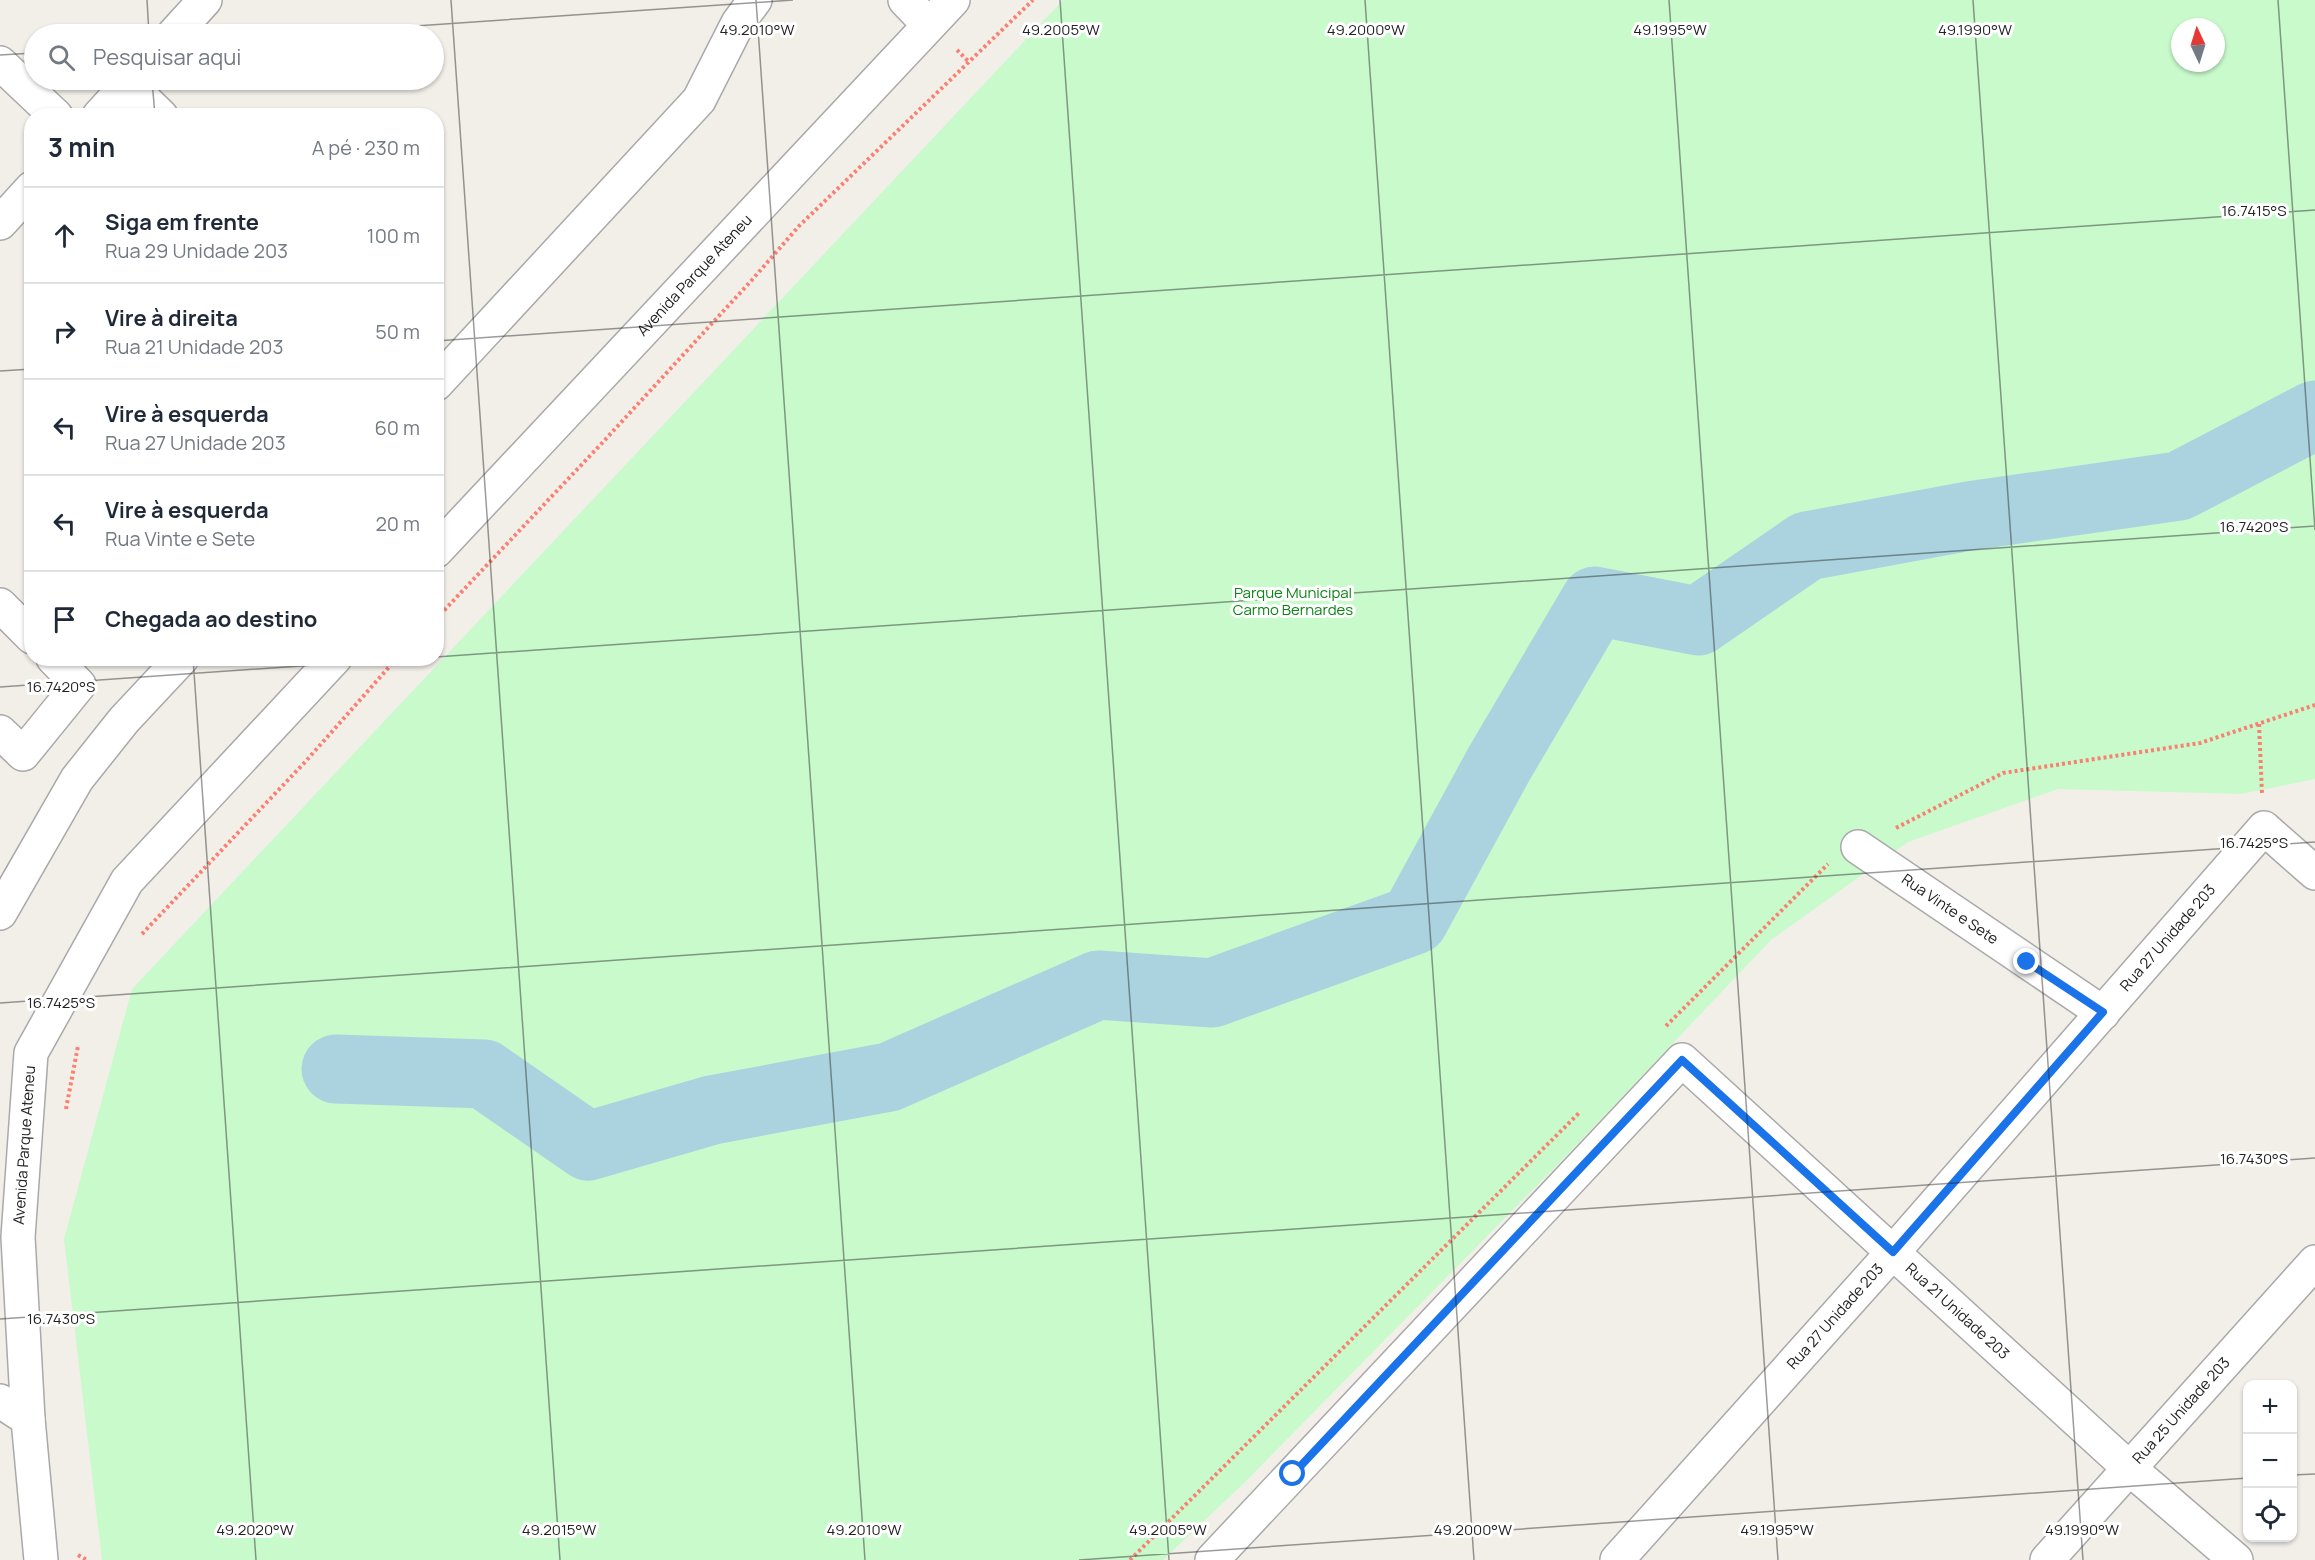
<!DOCTYPE html>
<html lang="pt">
<meta charset="utf-8">
<style>
:root{--surface:#fff;--page:#f2f2f3;--text:#1f2937;--muted:#747a83;--line:#e0e1e3}
body{margin:0;font-family:Manrope,sans-serif;background:var(--page);color:var(--text)}
.controls{position:absolute;right:18px;bottom:18px;display:grid;overflow:hidden;border-radius:12px;box-shadow:0 2px 4px #0004}
.controls button{width:54px;height:54px;display:grid;place-items:center;padding:0;border:0;border-bottom:2px solid var(--line);background:var(--surface);color:var(--text);font:30px sans-serif}
.compass{position:absolute;left:2171px;top:18px;width:54px;height:54px;border-radius:50%;background:var(--surface);box-shadow:0 2px 4px #0004;rotate:356deg}
.stop{position:absolute;width:18px;height:18px;margin:-14px;border:4px solid #1a73e8;border-radius:50%;background:#fff}
.stop.end{background:#1a73e8;border-color:#fff;box-shadow:0 2px 6px #0008}
.list{margin:0;padding:0;list-style:none}
h2{display:flex;justify-content:space-between;align-items:center;height:78px;margin:0;padding:0 24px;font-size:26px}
h2 small{font-size:20px;font-weight:400;color:var(--muted)}
.list li{display:grid;grid-template-columns:39px 1fr auto;gap:18px;align-items:center;box-sizing:border-box;height:96px;padding:0 24px;border-top:2px solid var(--line)}
.list b{display:block;font-size:22px;white-space:nowrap}
.list p{margin:0;font-size:20px;white-space:nowrap;color:var(--muted)}
.list em{font-size:20px;font-style:normal;color:var(--muted)}
.icon{flex:none;width:33px;height:33px;fill:none;stroke:currentColor;stroke-width:2;stroke-linecap:round;stroke-linejoin:round}
.map{position:relative;flex:none;width:2315px;height:1560px;overflow:hidden}
.search{position:absolute;background:var(--surface);box-shadow:0 2px 4px #0004;left:24px;top:24px;width:420px;height:66px;display:flex;align-items:center;gap:15px;box-sizing:border-box;padding:0 21px;border-radius:33px;color:var(--muted);font-size:22px}
.panel{position:absolute;background:var(--surface);box-shadow:0 2px 4px #0004;left:24px;top:108px;width:420px;height:558px;border-radius:24px}
.map>svg:first-child{display:block}
</style>
<div class="map">
<svg width="2315" height="1560" viewBox="0 0 2315 1560">
<rect width="100%" height="100%" fill="#f2efe9"/>
<!-- park -->
<path fill="#c8facc" fill-rule="evenodd" d="M1063,0H2315V779L2241,794L2058,789L1908,842L1771,940L1560,1162L1246,1481L1163,1560H102L64,1239L132,989ZM2180,27H2216V63H2180Z"/>
<g fill="none" stroke-linecap="round" stroke-linejoin="round">
<!-- river -->
<polyline stroke="#aad3df" stroke-width="69" points="336,1069 484,1074 588,1146 712,1110 889,1077 1098,985 1212,993 1414,920 1499,764 1595,601 1698,621 1807,546 1969,516 2179,486 2315,415"/>
<defs>
<g id="minor">
<polyline points="905,0 929,25"/>
<polyline points="174,34 205,0"/>
<polyline points="0,63 56,116"/>
<polyline points="128,84 161,116"/>
<polyline points="99,116 132,80"/>
<polyline points="0,223 32,188"/>
<polyline points="0,605 32,637"/>
<polyline points="0,732 23,754 79,685 53,658"/>
<path id="s1" d="M1858,847L2103,1013"/>
<path id="s2" d="M1212,1560L1682,1060L2129,1468L2236,1560"/>
<path id="s3" d="M1617,1560L1893,1252L2264,828L2315,873"/>
<path id="s4" d="M2047,1560L2315,1262"/>
</g>
<g id="tertiary">
<polyline points="436,384 699,100 738,23 755,0"/>
<path id="s5" d="M436,551L953,0"/>
<polyline points="0,913 77,779 124,720 182,658"/>
<polyline points="0,1401 28,1419"/>
<path id="s6" d="M41,1560L28,1419L18,1237L31,1053L127,881L335,658"/>
</g>
</defs>
<!-- minor casing -->
<use href="#minor" stroke="#a9a9a9" stroke-width="36"/>
<!-- tertiary casing -->
<use href="#tertiary" stroke="#a9a9a9" stroke-width="36"/>
<!-- path -->
<g stroke="#fa8072" stroke-width="4" stroke-dasharray="3 3" stroke-linecap="butt">
<polyline points="957,50 969,62"/>
<polyline points="436,619 603,442 751,281 799,226 1033,0"/>
<polyline points="2259,724 2262,794"/>
<polyline points="1896,828 2003,773 2200,743 2315,705"/>
<polyline points="142,934 306,761 397,658"/>
<polyline points="1666,1026 1828,864"/>
<polyline points="66,1109 78,1046"/>
<polyline points="78,1555 87,1560"/>
<polyline points="1130,1560 1580,1112"/>
</g>
<!-- minor -->
<use href="#minor" stroke="#fff" stroke-width="33"/>
<!-- tertiary -->
<use href="#tertiary" stroke="#fff" stroke-width="33"/>
</g>
<g fill="none" stroke-linecap="round" stroke-linejoin="round">
<!-- route -->
<polyline stroke="#1a73e8" stroke-width="8" points="1293,1474 1682,1060 1893,1252 2103,1012 2027,962"/>
</g>
<!-- ticks -->
<path fill="none" stroke="#222" stroke-width="1.5" stroke-opacity="0.45" d="M147,0L149,34M451,0L560,1560M756,0L865,1560M1060,0L1169,1560M1365,0L1474,1560M1669,0L1778,1560M1973,0L2083,1560M2278,0L2315,530M299,34L793,0M0,55L34,53M152,80L155,116M436,341L2315,210M0,371L32,369M436,657L2315,526M193,658L256,1560M0,687L414,658M0,1003L2315,842M0,1319L2315,1158M2292,1475L2315,1474M1079,1560L2248,1478"/>
<g text-anchor="middle" stroke-width="6" stroke-linejoin="round" paint-order="stroke">
<!-- street labels -->
<g font-size="15" fill="#222" stroke="#fff">
<text dy="5" stroke="none"><textPath href="#s5" startOffset="378">Avenida Parque Ateneu</textPath></text>
<text dy="5" stroke="none"><textPath href="#s1" startOffset="111">Rua Vinte e Sete</textPath></text>
<text dy="5" stroke="none"><textPath href="#s3" startOffset="831">Rua 27 Unidade 203</textPath></text>
<text dy="5" stroke="none"><textPath href="#s6" startOffset="416">Avenida Parque Ateneu</textPath></text>
<text dy="5" stroke="none"><textPath href="#s2" startOffset="1059">Rua 21 Unidade 203</textPath></text>
<text dy="5" stroke="none"><textPath href="#s3" startOffset="327">Rua 27 Unidade 203</textPath></text>
<text dy="5" stroke="none"><textPath href="#s4" startOffset="201">Rua 25 Unidade 203</textPath></text>
</g>
<!-- park labels -->
<g font-size="15" fill="#0c8416" stroke="#fff">
<text x="1293" y="598">Parque Municipal<tspan x="1293" dy="17">Carmo Bernardes</tspan></text>
</g>
</g>
<g font-size="15" text-anchor="middle" fill="#222" stroke="#fff" stroke-width="6" stroke-linejoin="round" paint-order="stroke">
<text x="757" y="35">49.2010°W</text>
<text x="1061" y="35">49.2005°W</text>
<text x="1366" y="35">49.2000°W</text>
<text x="1670" y="35">49.1995°W</text>
<text x="1975" y="35">49.1990°W</text>
<text x="2254" y="216">16.7415°S</text>
<text x="2254" y="532">16.7420°S</text>
<text x="61" y="692">16.7420°S</text>
<text x="2254" y="848">16.7425°S</text>
<text x="61" y="1008">16.7425°S</text>
<text x="2254" y="1164">16.7430°S</text>
<text x="61" y="1324">16.7430°S</text>
<text x="255" y="1535">49.2020°W</text>
<text x="559" y="1535">49.2015°W</text>
<text x="864" y="1535">49.2010°W</text>
<text x="1168" y="1535">49.2005°W</text>
<text x="1473" y="1535">49.2000°W</text>
<text x="1777" y="1535">49.1995°W</text>
<text x="2082" y="1535">49.1990°W</text>
</g>
</svg>
<div class="controls">
<button>+</button>
<button>−</button>
<button><svg class="icon" aria-label="locate" viewBox="0 0 24 24"><circle cx="12" cy="12" r="6"/><path d="M12 2v4M12 18v4M2 12h4M18 12h4"/></svg></button>
</div>
<svg class="compass" viewBox="-18 -18 36 36"><path d="M0-13l5 13h-10z" fill="#e53935"/><path d="M0 13l5-13h-10z" fill="#747a83"/></svg>
<div class="stop" style="left:1293px;top:1474px"></div>
<div class="stop end" style="left:2027px;top:962px"></div>
<div class="search"><svg class="icon" aria-label="search" viewBox="0 0 24 24"><circle cx="10" cy="10" r="6"/><path d="M15 15l6 6"/></svg>Pesquisar aqui</div>
<section class="panel">
<h2>3 min<small>A pé · 230 m</small></h2>
<ul class="list">
<li><svg class="icon" aria-label="ahead" viewBox="0 0 24 24"><path d="M12 20V5M6 11l6-6 6 6"/></svg><div><b>Siga em frente</b><p>Rua 29 Unidade 203</p></div><em>100 m</em></li>
<li><svg class="icon" aria-label="right" viewBox="0 0 24 24"><path d="M7 20v-9h11M14 6l5 5-5 5"/></svg><div><b>Vire à direita</b><p>Rua 21 Unidade 203</p></div><em>50 m</em></li>
<li><svg class="icon" aria-label="left" viewBox="0 0 24 24"><path d="M17 20v-9H6M10 6l-5 5 5 5"/></svg><div><b>Vire à esquerda</b><p>Rua 27 Unidade 203</p></div><em>60 m</em></li>
<li><svg class="icon" aria-label="left" viewBox="0 0 24 24"><path d="M17 20v-9H6M10 6l-5 5 5 5"/></svg><div><b>Vire à esquerda</b><p>Rua Vinte e Sete</p></div><em>20 m</em></li>
<li><svg class="icon" aria-label="arrive" viewBox="0 0 24 24"><path d="M6 21V4h12l-3 4 3 4H6"/></svg><div><b>Chegada ao destino</b></div></li>
</ul>
</section>
</div>
